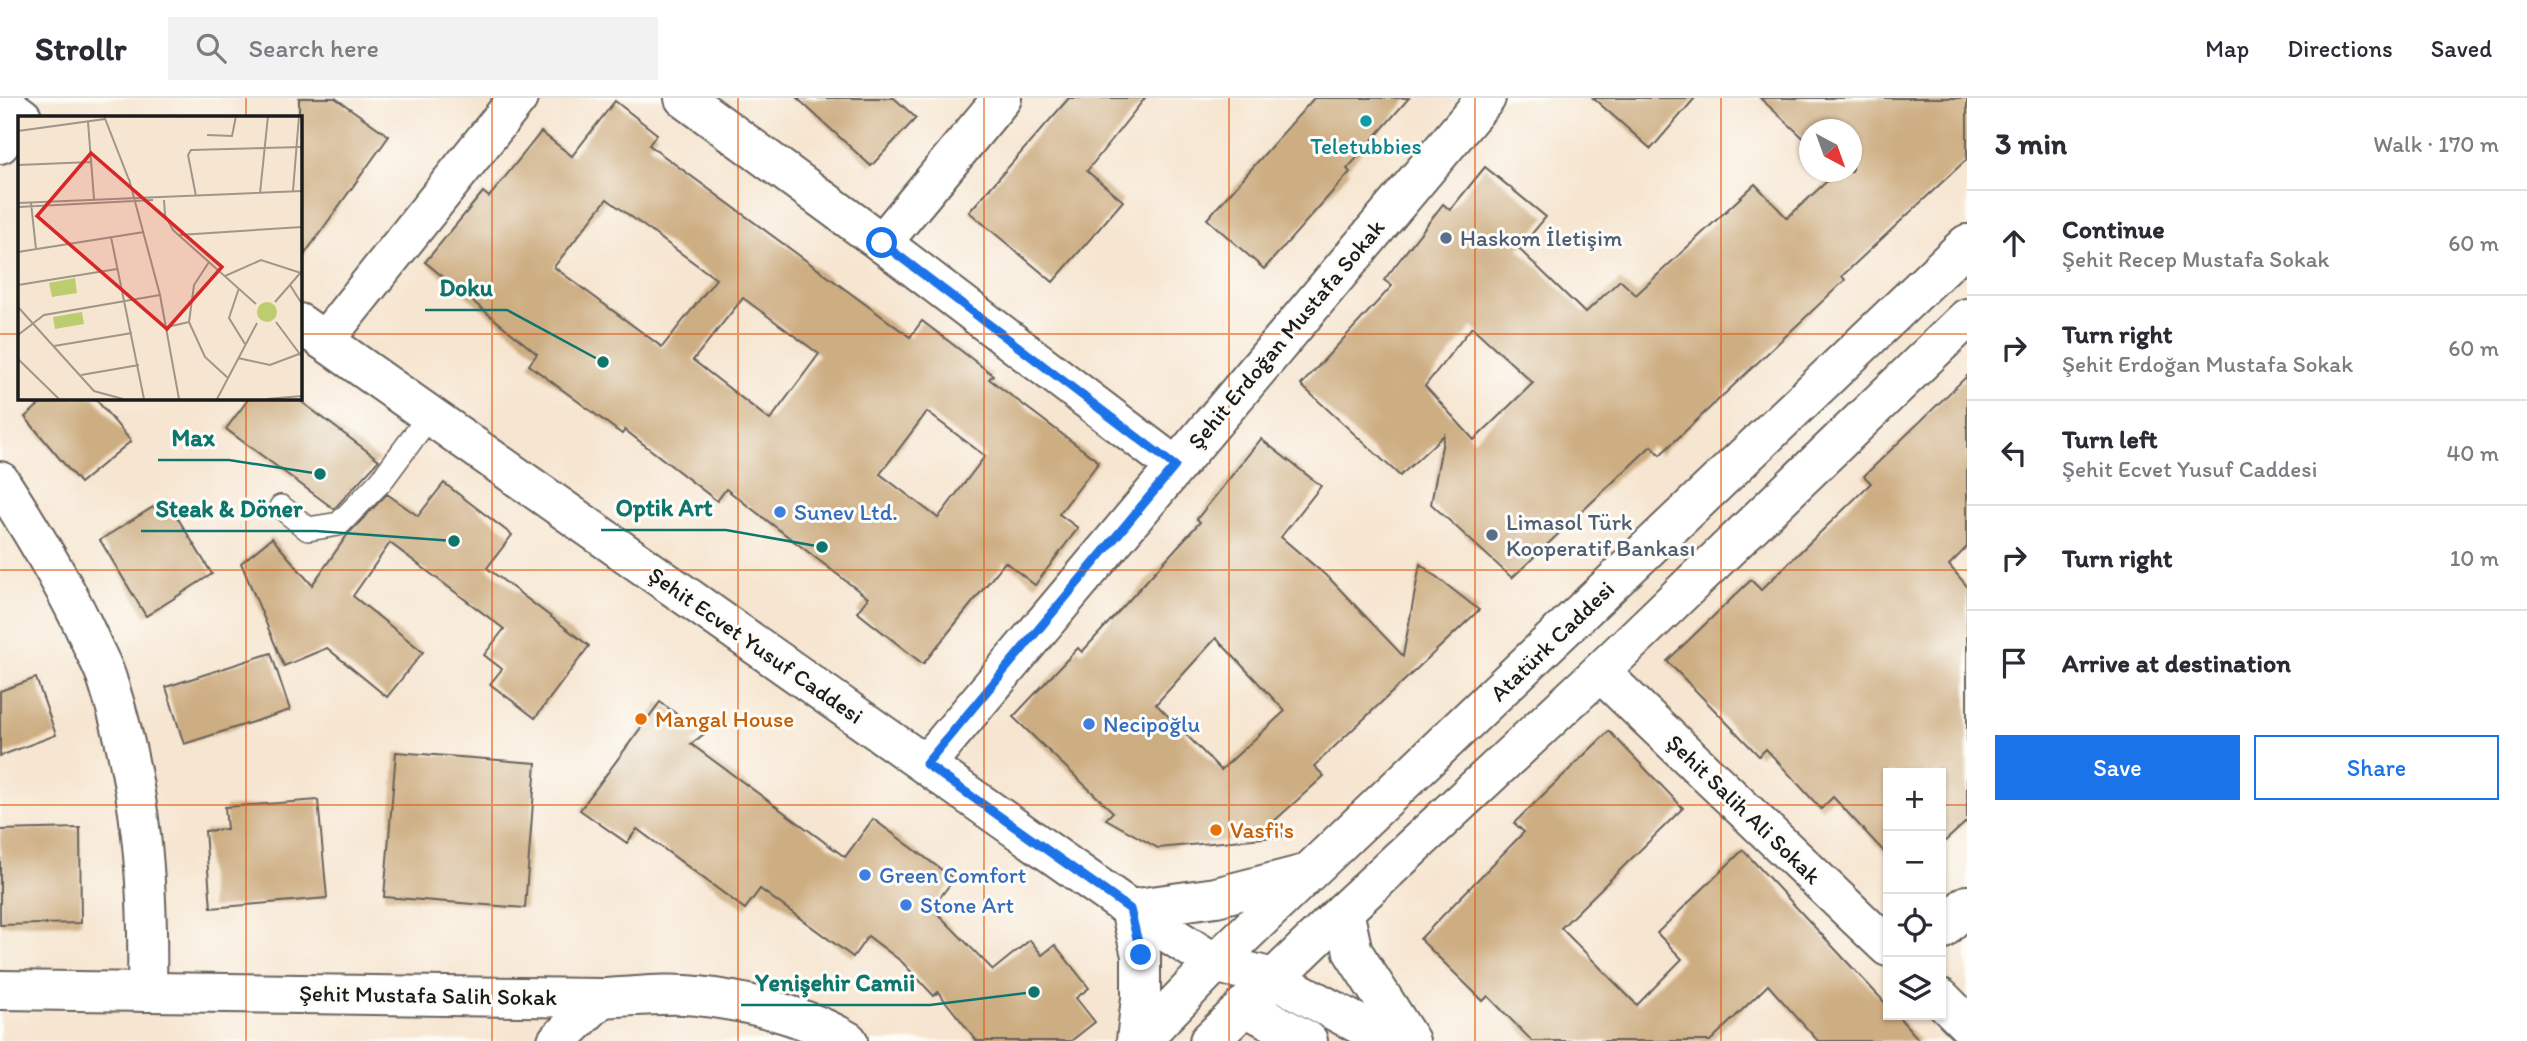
<!DOCTYPE html>
<meta charset="utf-8">
<style>
:root{--surface:#fff;--page:#f2f2f3;--text:#2b2b33;--muted:#7c7c81;--line:#e1e1e2;--accent:#1a73e8}
body{margin:0;font-family:Itim,sans-serif;background:var(--page);color:var(--text)}
.controls{position:absolute;right:21px;bottom:21px;display:grid;overflow:hidden;border-radius:0px;box-shadow:0 2px 5px #0004}
.controls button{width:63px;height:63px;display:grid;place-items:center;padding:0;border:0;border-bottom:2px solid var(--line);background:var(--surface);color:var(--text);font:35px sans-serif}
.compass{position:absolute;left:1799px;top:21px;width:63px;height:63px;border-radius:50%;background:var(--surface);box-shadow:0 2px 5px #0004;rotate:139deg}
.stop{position:absolute;width:21px;height:21px;margin:-16px;border:5px solid #1a73e8;border-radius:50%;background:#fff}
.stop.end{background:#1a73e8;border-color:#fff;box-shadow:0 2px 7px #0008}
.list{margin:0;padding:0;list-style:none}
h2{display:flex;justify-content:space-between;align-items:center;height:91px;margin:0;padding:0 28px;font-size:30px}
h2 small{font-size:23px;font-weight:400;color:var(--muted)}
.list li{display:grid;grid-template-columns:46px 1fr auto;gap:21px;align-items:center;box-sizing:border-box;height:105px;padding:0 28px;border-top:2px solid var(--line)}
.list b{display:block;font-size:26px;white-space:nowrap}
.list p{margin:0;font-size:23px;white-space:nowrap;color:var(--muted)}
.list em{font-size:23px;font-style:normal;color:var(--muted)}
.actions{display:flex;gap:14px;padding:21px 28px}
.actions a{flex:1;padding:16px 0;border:2px solid var(--accent);border-radius:0px;text-align:center;font-size:24px;color:var(--accent)}
.actions .main{background:var(--accent);color:#fff}
.icon{flex:none;width:38px;height:38px;fill:none;stroke:currentColor;stroke-width:2;stroke-linecap:round;stroke-linejoin:round}
.map{position:relative;flex:none;width:1967px;height:943px;overflow:hidden}
header{display:flex;align-items:center;gap:42px;box-sizing:border-box;height:98px;padding:0 35px;background:var(--surface);border-bottom:2px solid var(--line)}
header strong{font-size:33px}
nav{display:flex;gap:38px;margin-inline-start:auto;font-size:24px}
.search{width:490px;height:63px;background:var(--page);display:flex;align-items:center;gap:18px;box-sizing:border-box;padding:0 24px;border-radius:0px;color:var(--muted);font-size:26px}
main{display:flex}
aside{flex:1;background:var(--surface)}
.map>svg:first-child{display:block}
</style>
<header>
<strong>Strollr</strong>
<div class="search"><svg class="icon" aria-label="search" viewBox="0 0 24 24"><circle cx="10" cy="10" r="6"/><path d="M15 15l6 6"/></svg>Search here</div>
<nav><a>Map</a><a>Directions</a><a>Saved</a></nav>
</header>
<main>
<div class="map">
<svg width="1967" height="943" viewBox="0 0 1967 943">
<rect width="100%" height="100%" fill="#fdfcf7"/>
<filter id="ink" filterUnits="userSpaceOnUse"><feTurbulence type="fractalNoise" baseFrequency=".0143" numOctaves="2"/><feDisplacementMap in="SourceGraphic" scale="14" xChannelSelector="R" yChannelSelector="G"/><feConvolveMatrix kernelMatrix="1 2 1 2 8 2 1 2 1" color-interpolation-filters="sRGB"/></filter>
<filter id="wash" filterUnits="userSpaceOnUse"><feTurbulence type="fractalNoise" baseFrequency=".00686" numOctaves="4" result="noise"/><feDisplacementMap in="SourceGraphic" scale="28" xChannelSelector="R" yChannelSelector="G"/><feGaussianBlur stdDeviation="1.57" result="paint"/><feColorMatrix in="noise" values="0 0 0 0 0 0 0 0 0 0 0 0 0 0 0 0 0 1.4 0 .05"/><feComposite in="paint" operator="in"/></filter>
<g filter="url(#wash)">
<rect width="100%" height="100%" fill="#f6e5d0"/>
<g id="blocks">
<!-- building -->
<g fill="#cdad82" fill-rule="evenodd">
<polygon points="299,0 335,0 389,38 299,164"/>
<polygon points="797,0 894,0 916,20 871,68"/>
<polygon points="1069,0 1145,0 1087,73 1123,103 1053,184 969,114"/>
<polygon points="1314,0 1409,0 1347,71 1350,74 1264,171 1207,121"/>
<polygon points="1593,0 1695,0 1651,51"/>
<path d="M1760,0H1967V61L1842,178L1845,182L1660,357L1651,348L1512,480L1431,406L1444,337L1400,378L1301,287L1392,188L1384,182L1443,106L1450,112L1485,69L1546,119L1519,151L1585,215L1620,182L1636,197L1755,86L1787,120L1837,74H1852V32H1810V46ZM1472,229L1533,285L1474,342L1425,288Z"/>
<path d="M615,3L657,36L649,47L910,239L922,223L993,277L989,281L1099,364L1059,416L1078,430L1035,487L1005,464L923,566L857,514L868,500L726,391L717,403L625,332L622,336L529,267L537,256L425,164L483,94L489,99L541,34L572,58ZM607,101L716,181L662,249L554,169ZM743,200L819,256L770,322L693,262ZM927,314L985,358L938,420L880,376Z"/>
<polygon points="1967,278 1967,449 1949,467 1967,488 1967,723 1941,747 1941,675 1888,675 1888,758 1833,699 1821,711 1766,651 1759,658 1667,563 1751,482 1761,492 1871,385 1864,378"/>
<polygon points="48,299 94,299 131,343 80,385 25,319"/>
<polygon points="250,299 295,299 379,362 334,411 226,331"/>
<path d="M1261,341L1321,388L1281,439L1331,482L1403,558L1420,466L1479,512L1314,668L1324,678L1272,725L1284,738L1158,750L1106,721L1113,714L1013,619L1078,550L1082,554L1200,424L1197,421ZM1216,540L1285,613L1221,672L1156,606Z"/>
<polygon points="444,385 512,437 487,470 589,548 535,620 490,586 502,571 484,557 504,531 390,445 353,498 423,554 387,599 327,550 284,568 241,465 272,440 312,487 348,436 387,396 418,418"/>
<polygon points="166,401 212,476 146,518 100,442"/>
<polygon points="271,555 290,612 184,646 166,589"/>
<polygon points="36,580 56,637 0,658 0,593"/>
<polygon points="660,604 704,636 691,646 845,759 873,721 954,781 932,810 993,872 1030,842 1042,857 1055,847 1089,890 1076,900 1095,924 1071,943 977,943 938,894 934,898 902,864 868,838 853,859 760,791 745,811 637,731 627,745 580,712"/>
<polygon points="1609,633 1683,710 1561,830 1637,907 1682,861 1657,835 1743,752 1888,908 1888,917 1897,917 1920,943 1818,943 1768,887 1710,943 1532,943 1488,898 1483,903 1420,841 1524,734 1514,725"/>
<polygon points="396,654 536,665 525,810 384,799"/>
<polygon points="318,702 327,800 211,810 205,733 227,731 225,709"/>
<polygon points="80,730 81,825 0,827 0,732"/>
</g>
</g>
</g>
<g filter="url(#ink)">
<use href="#blocks" fill-opacity="0" stroke="#68625b" stroke-width="2"/>
<g fill="none" stroke-linecap="round" stroke-linejoin="round">
<defs>
<polyline id="lane" points="281,409 308,431 339,426 381,383 430,317"/>
<g id="street">
<polyline points="684,0 882,145 1175,368"/>
<polyline points="0,46 19,20"/>
<polyline points="882,145 1002,0"/>
<polyline points="324,243 518,0"/>
<path d="M0,383C33,434 64,485 89,540C95,555 104,569 108,584C142,689 149,785 147,894"/>
<polyline points="1600,574 1888,849"/>
<polyline points="926,666 1486,0"/>
<polyline points="1941,832 1967,807"/>
<path d="M0,892L601,900C632,899 667,894 698,898C746,903 807,918 848,943"/>
<polyline points="1941,900 1967,926"/>
<polyline points="557,943 601,900"/>
</g>
<g id="secondary">
<polyline points="1344,813 1353,854 1410,943"/>
<polyline points="1273,880 1390,943"/>
<polyline points="1244,908 1308,943"/>
</g>
<g id="primary">
<polyline points="0,3 22,19"/>
<polyline points="299,225 1130,811 1215,865 1273,880"/>
<polyline points="1130,811 1216,799 1305,776"/>
<polyline points="1130,811 1141,857 1141,900 1136,943"/>
<polyline points="1140,943 1215,865 1307,776 1967,146"/>
<polyline points="1209,943 1344,813 1600,574 1967,220"/>
</g>
</defs>
<!-- lane casing -->
<use href="#lane" stroke="#68625b" stroke-width="26"/>
<!-- street casing -->
<use href="#street" stroke="#68625b" stroke-width="42"/>
<!-- secondary casing -->
<use href="#secondary" stroke="#68625b" stroke-width="42"/>
<!-- primary casing -->
<use href="#primary" stroke="#68625b" stroke-width="42"/>
<!-- lane -->
<use href="#lane" stroke="#fff" stroke-width="23"/>
<!-- street -->
<use href="#street" stroke="#fff" stroke-width="38"/>
<!-- secondary -->
<use href="#secondary" stroke="#fff" stroke-width="38"/>
<!-- primary -->
<use href="#primary" stroke="#fff" stroke-width="38"/>
</g>
</g>
<g fill="none" stroke-linecap="round" stroke-linejoin="round" filter="url(#ink)">
<!-- route -->
<polyline stroke="#1a73e8" stroke-width="9" points="882,145 1175,368 926,666 1130,811 1141,857"/>
</g>
<!-- grid -->
<path fill="none" stroke="#de560d" stroke-width="2" stroke-opacity="0.55" d="M246,0V19M492,0V943M738,0V943M984,0V943M1229,0V943M1475,0V943M1721,0V943M0,236H19M299,236H1967M246,299V943M0,472H1967M0,707H1888M1941,707H1967"/>
<!-- markers -->
<circle fill="#0f9aa8" stroke="#fdfcf7" stroke-width="2.5" cx="1366" cy="23" r="7"/>
<g fill="#5c6f8a" stroke="#fdfcf7" stroke-width="2.5">
<circle cx="1446" cy="140" r="7"/>
<circle cx="1492" cy="437" r="7"/>
</g>
<g fill="#3f7fe0" stroke="#fdfcf7" stroke-width="2.5">
<circle cx="780" cy="414" r="7"/>
<circle cx="1089" cy="626" r="7"/>
<circle cx="865" cy="777" r="7"/>
<circle cx="906" cy="807" r="7"/>
</g>
<g fill="#e8710a" stroke="#fdfcf7" stroke-width="2.5">
<circle cx="641" cy="621" r="7"/>
<circle cx="1216" cy="732" r="7"/>
</g>
<g text-anchor="middle" stroke-width="6" stroke-linejoin="round" paint-order="stroke">
<!-- culture labels -->
<g font-size="23" fill="#0d838f" stroke="#fdfcf7">
<text x="1366" y="56">Teletubbies</text>
</g>
<!-- service labels -->
<g font-size="23" fill="#4e5e75" stroke="#fdfcf7" text-anchor="start">
<text x="1460" y="148">Haskom İletişim</text>
<text x="1506" y="432">Limasol Türk<tspan x="1506" dy="26">Kooperatif Bankası</tspan></text>
</g>
<!-- street labels -->
<g font-size="23" fill="#1c1c1c" stroke="#fdfcf7">
<text transform="translate(1286 236) rotate(-50)" y="8">Şehit Erdoğan Mustafa Sokak</text>
<text transform="translate(1552 543) rotate(-44)" y="8">Atatürk Caddesi</text>
<text transform="translate(756 547) rotate(35)" y="8">Şehit Ecvet Yusuf Caddesi</text>
<text transform="translate(1744 711) rotate(44)" y="8">Şehit Salih Ali Sokak</text>
<text transform="translate(428 897) rotate(1)" y="8">Şehit Mustafa Salih Sokak</text>
</g>
<!-- shop labels -->
<g font-size="23" fill="#366cbe" stroke="#fdfcf7" text-anchor="start">
<text x="794" y="422">Sunev Ltd.</text>
<text x="1103" y="634">Necipoğlu</text>
<text x="879" y="785">Green Comfort</text>
<text x="920" y="815">Stone Art</text>
</g>
<!-- food labels -->
<g font-size="23" fill="#c56008" stroke="#fdfcf7" text-anchor="start">
<text x="655" y="629">Mangal House</text>
<text x="1230" y="740">Vasfi's</text>
</g>
</g>
<!-- overview -->
<g transform="translate(18 18)">
<rect width="284" height="284" fill="#f6e5d0"/>
<path d="M57,162L59,177L34,181L31,167ZM239 196a10 10 0 1 1 20 0a10 10 0 1 1-20 0ZM64,196L66,208L37,213L35,201Z" fill="#bccd6f"/>
<path fill="none" stroke="#9f9588" stroke-width="2" d="M86,0L111,64M70,6L76,83M0,15L87,3M189,19L214,20L218,0M0,49L73,46M111,63L142,179L161,283M275,75L281,0M242,77L250,0M178,80L170,39L173,34L284,31M146,84L147,99L155,114L238,188M0,87L284,75M13,87L18,133M0,91L135,84M161,119L284,111M93,121L126,283M0,136L126,116M191,146L176,169L171,206L187,241L210,262M207,160L243,144L283,157M0,169L99,153M272,169L284,188M221,172L211,202L227,228M257,186L284,155M0,191L76,275L105,283M258,206L284,241M149,211L171,206M0,219L26,199L142,179M36,230L114,217M220,242L252,249L281,238M0,243L41,283M63,259L121,249M199,283L239,207M249,283L284,280"/>
<path fill="#d62828" fill-opacity="0.15" stroke="#d62828" stroke-width="3.5" d="M73,37L204,151L149,213L19,100Z"/>
<rect width="284" height="284" fill="none" stroke="#1c1c1c" stroke-width="3.5"/>
</g>
<!-- callouts -->
<path fill="none" stroke="#0f766e" stroke-width="2.5" d="M603 264L507 212H425M320 376L229 362H158M822 449L726 432H601M454 443L316 433H141M1034 894L930 907H741"/>
<g fill="#0f766e" stroke="#fdfcf7" stroke-width="2.5">
<circle cx="603" cy="264" r="7"/>
<circle cx="320" cy="376" r="7"/>
<circle cx="822" cy="449" r="7"/>
<circle cx="454" cy="443" r="7"/>
<circle cx="1034" cy="894" r="7"/>
</g>
<g font-size="24" text-anchor="middle" font-weight="bold" fill="#0f766e" stroke="#fdfcf7" stroke-width="6" stroke-linejoin="round" paint-order="stroke">
<text x="466" y="198">Doku</text>
<text x="193" y="348">Max</text>
<text x="664" y="418">Optik Art</text>
<text x="229" y="419">Steak &amp; Döner</text>
<text x="835" y="893">Yenişehir Camii</text>
</g>
</svg>
<div class="controls">
<button>+</button>
<button>−</button>
<button><svg class="icon" aria-label="locate" viewBox="0 0 24 24"><circle cx="12" cy="12" r="6"/><path d="M12 2v4M12 18v4M2 12h4M18 12h4"/></svg></button>
<button><svg class="icon" aria-label="layers" viewBox="0 0 24 24"><path d="M12 4l9 5-9 5-9-5zM3 14l9 5 9-5"/></svg></button>
</div>
<svg class="compass" viewBox="-18 -18 36 36"><path d="M0-13l5 13h-10z" fill="#e53935"/><path d="M0 13l5-13h-10z" fill="#7c7c81"/></svg>
<div class="stop" style="left:882px;top:145px"></div>
<div class="stop end" style="left:1141px;top:857px"></div>
</div>
<aside>
<h2>3 min<small>Walk · 170 m</small></h2>
<ul class="list">
<li><svg class="icon" aria-label="ahead" viewBox="0 0 24 24"><path d="M12 20V5M6 11l6-6 6 6"/></svg><div><b>Continue</b><p>Şehit Recep Mustafa Sokak</p></div><em>60 m</em></li>
<li><svg class="icon" aria-label="right" viewBox="0 0 24 24"><path d="M7 20v-9h11M14 6l5 5-5 5"/></svg><div><b>Turn right</b><p>Şehit Erdoğan Mustafa Sokak</p></div><em>60 m</em></li>
<li><svg class="icon" aria-label="left" viewBox="0 0 24 24"><path d="M17 20v-9H6M10 6l-5 5 5 5"/></svg><div><b>Turn left</b><p>Şehit Ecvet Yusuf Caddesi</p></div><em>40 m</em></li>
<li><svg class="icon" aria-label="right" viewBox="0 0 24 24"><path d="M7 20v-9h11M14 6l5 5-5 5"/></svg><div><b>Turn right</b></div><em>10 m</em></li>
<li><svg class="icon" aria-label="arrive" viewBox="0 0 24 24"><path d="M6 21V4h12l-3 4 3 4H6"/></svg><div><b>Arrive at destination</b></div></li>
</ul>
<div class="actions"><a class="main">Save</a><a>Share</a></div>
</aside>
</main>
